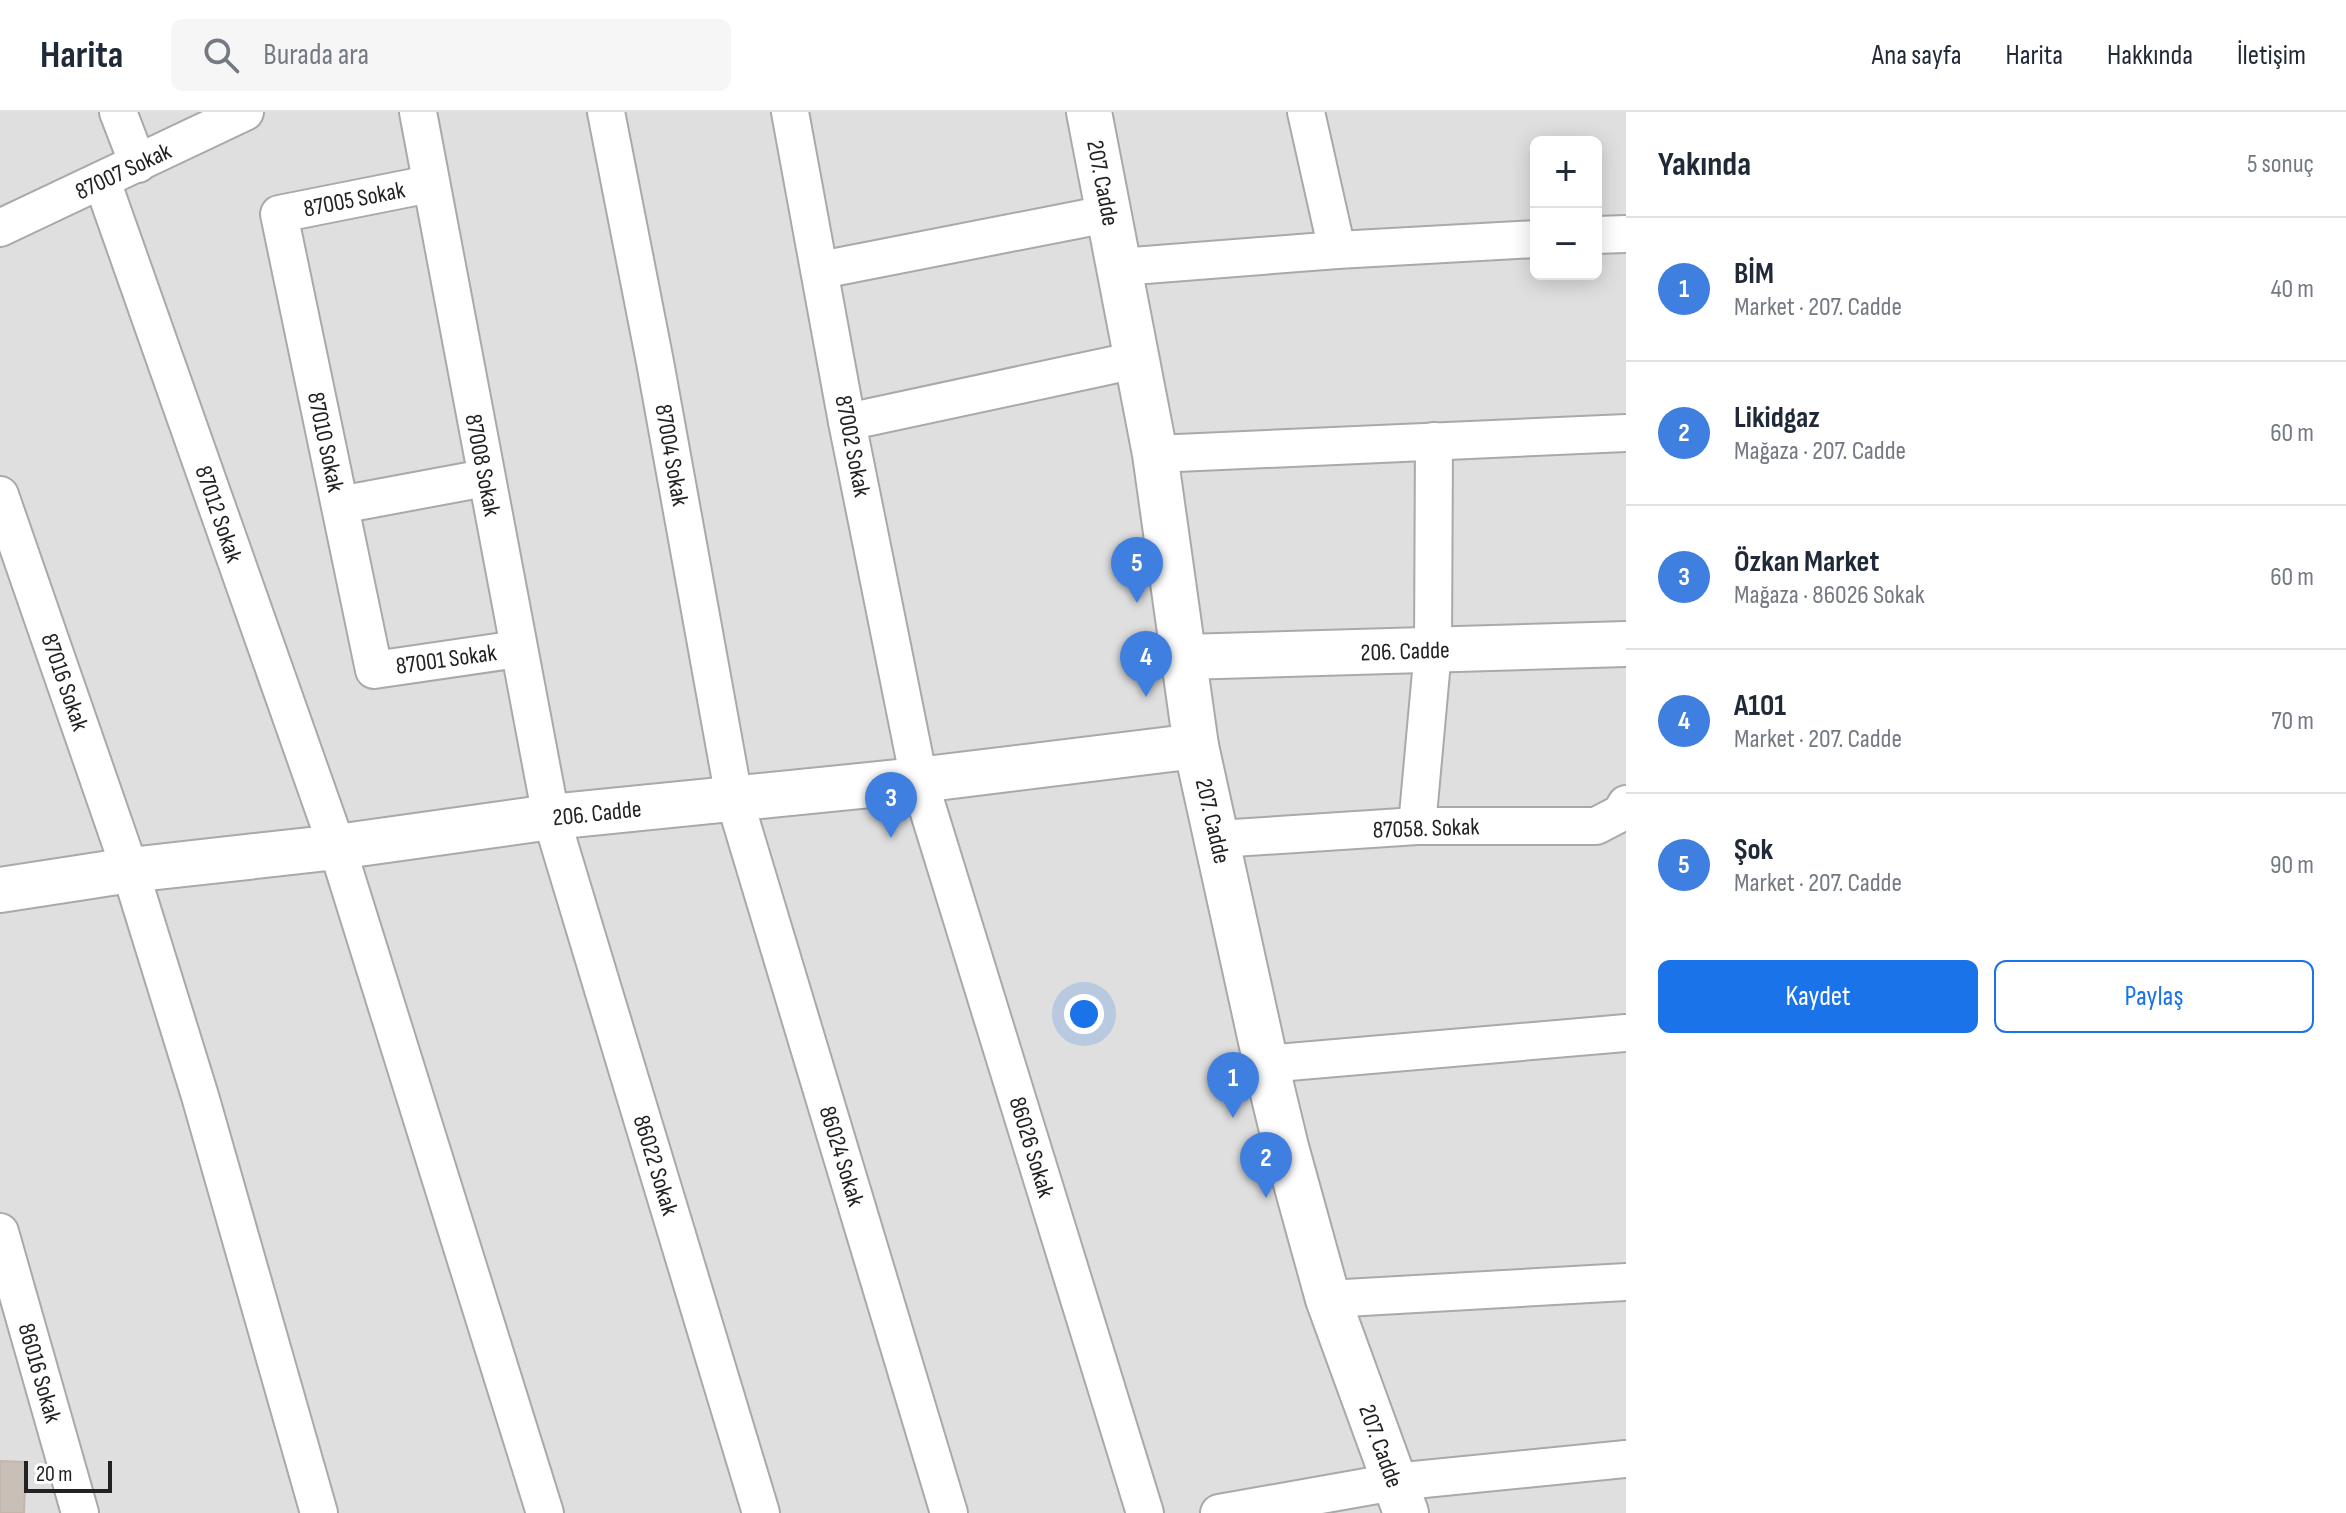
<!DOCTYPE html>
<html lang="tr">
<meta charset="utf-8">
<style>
:root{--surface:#fff;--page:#f6f6f7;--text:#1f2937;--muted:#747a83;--line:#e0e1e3;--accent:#1a73e8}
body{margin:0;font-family:"Sofia Sans Condensed",sans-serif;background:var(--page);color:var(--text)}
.controls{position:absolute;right:24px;top:24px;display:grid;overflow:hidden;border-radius:12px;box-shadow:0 4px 20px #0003}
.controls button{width:72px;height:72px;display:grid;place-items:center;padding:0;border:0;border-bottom:2px solid var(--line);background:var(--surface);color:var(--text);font:40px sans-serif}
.scale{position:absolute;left:24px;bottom:20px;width:88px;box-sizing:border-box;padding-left:8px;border:4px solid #222;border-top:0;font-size:22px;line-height:28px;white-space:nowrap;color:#222;-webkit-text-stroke:6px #fff;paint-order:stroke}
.you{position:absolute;left:1084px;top:902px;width:28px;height:28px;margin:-20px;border:6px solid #fff;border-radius:50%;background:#1a73e8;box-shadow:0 0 0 12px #1a73e833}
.badge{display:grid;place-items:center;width:52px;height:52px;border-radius:50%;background:var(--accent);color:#fff;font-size:26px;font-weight:700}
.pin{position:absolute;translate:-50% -66px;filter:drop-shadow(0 2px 4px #0008)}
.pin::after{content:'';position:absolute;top:42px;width:28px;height:24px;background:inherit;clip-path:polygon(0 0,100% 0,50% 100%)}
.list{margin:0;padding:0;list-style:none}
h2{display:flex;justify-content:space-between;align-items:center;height:104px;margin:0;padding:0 32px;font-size:34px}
h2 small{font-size:26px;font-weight:400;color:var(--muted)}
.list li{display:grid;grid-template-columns:52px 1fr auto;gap:24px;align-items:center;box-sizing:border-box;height:144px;padding:0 32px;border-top:2px solid var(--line)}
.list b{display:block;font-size:30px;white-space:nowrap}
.list p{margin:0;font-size:26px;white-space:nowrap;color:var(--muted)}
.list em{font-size:26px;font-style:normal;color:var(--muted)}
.actions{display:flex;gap:16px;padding:24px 32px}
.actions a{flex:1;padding:18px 0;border:2px solid var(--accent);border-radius:12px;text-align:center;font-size:28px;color:var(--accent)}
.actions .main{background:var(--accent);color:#fff}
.icon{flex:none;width:44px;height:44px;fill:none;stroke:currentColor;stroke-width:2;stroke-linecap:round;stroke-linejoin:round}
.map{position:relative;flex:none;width:1626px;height:1401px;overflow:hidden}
header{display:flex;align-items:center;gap:48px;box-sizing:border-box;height:112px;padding:0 40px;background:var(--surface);border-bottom:2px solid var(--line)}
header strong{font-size:38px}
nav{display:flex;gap:44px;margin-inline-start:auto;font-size:28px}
.search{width:560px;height:72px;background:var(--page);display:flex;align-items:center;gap:20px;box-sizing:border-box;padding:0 28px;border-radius:12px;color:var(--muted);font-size:30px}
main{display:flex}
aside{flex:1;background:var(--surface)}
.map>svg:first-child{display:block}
</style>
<header>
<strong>Harita</strong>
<div class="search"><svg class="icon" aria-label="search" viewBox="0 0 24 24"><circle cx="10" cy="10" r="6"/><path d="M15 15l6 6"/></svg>Burada ara</div>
<nav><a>Ana sayfa</a><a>Harita</a><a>Hakkında</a><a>İletişim</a></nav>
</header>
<main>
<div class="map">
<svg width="1626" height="1401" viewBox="0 0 1626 1401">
<defs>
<filter id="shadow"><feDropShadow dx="-7" dy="7" stdDeviation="0" flood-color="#0004"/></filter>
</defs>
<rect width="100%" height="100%" fill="#f2efe9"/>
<!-- residential -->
<path fill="#e0dfdf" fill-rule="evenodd" d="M0,0H1626V1401H0ZM1536,30H1596V162H1536Z"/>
<!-- building -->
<polygon fill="#c7bfb8" stroke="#c4b6ab" stroke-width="2" filter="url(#shadow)" points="0,1349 26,1350 24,1401 0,1401"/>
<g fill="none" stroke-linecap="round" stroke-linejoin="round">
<defs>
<g id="minor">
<polyline points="118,0 138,52"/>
<polyline points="418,0 551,705 761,1401"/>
<polyline points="606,0 655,250 734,686 949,1401"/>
<polyline points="790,0 847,310 919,668 1145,1401"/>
<polyline points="1306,0 1337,138"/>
<polyline points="102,69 337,735 545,1401"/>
<polyline points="430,72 279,102 374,558 518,537"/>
<polyline points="0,116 245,0"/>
<polyline points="1596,123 1626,122"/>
<polyline points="1120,155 1337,138 1536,127"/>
<polyline points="821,158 1107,102"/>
<polyline points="847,310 1136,248"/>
<polyline points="1155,342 1626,321"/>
<polyline points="0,383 130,758 200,984 319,1401"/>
<polyline points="340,393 485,366"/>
<polyline points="1417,714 1433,538 1434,329"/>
<polyline points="1218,727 1417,714 1596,714 1621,701 1626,692"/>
<polyline points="1266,952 1626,921"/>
<polyline points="0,1120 80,1401"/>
<polyline points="1328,1187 1626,1170"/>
<polyline points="1219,1401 1394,1370 1626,1347"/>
</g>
<g id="tertiary">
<polyline points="1089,0 1155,342 1196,634 1266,952 1286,1035 1328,1187 1406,1401"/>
<polyline points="1184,545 1626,532"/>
<polyline points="0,778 130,758 337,735 551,705 919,668 1196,634"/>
</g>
</defs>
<!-- minor casing -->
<use href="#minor" stroke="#a9a9a9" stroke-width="40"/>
<!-- tertiary casing -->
<use href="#tertiary" stroke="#a9a9a9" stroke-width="48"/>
<!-- minor -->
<use href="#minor" stroke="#fff" stroke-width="36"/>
<!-- tertiary -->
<use href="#tertiary" stroke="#fff" stroke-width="44"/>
</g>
<g text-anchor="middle" stroke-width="6" stroke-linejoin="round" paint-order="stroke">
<!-- street labels -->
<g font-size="24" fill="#222" stroke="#fff">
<text transform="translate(123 59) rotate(-25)" y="8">87007 Sokak</text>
<text transform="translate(1103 71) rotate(79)" y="8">207. Cadde</text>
<text transform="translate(354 87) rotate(-11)" y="8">87005 Sokak</text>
<text transform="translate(326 330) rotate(78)" y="8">87010 Sokak</text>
<text transform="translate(853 334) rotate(79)" y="8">87002 Sokak</text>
<text transform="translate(672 343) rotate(80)" y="8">87004 Sokak</text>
<text transform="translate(483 353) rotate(79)" y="8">87008 Sokak</text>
<text transform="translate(219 402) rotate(71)" y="8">87012 Sokak</text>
<text transform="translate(1405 539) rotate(-2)" y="8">206. Cadde</text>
<text transform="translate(446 547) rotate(-8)" y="8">87001 Sokak</text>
<text transform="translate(65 570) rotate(71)" y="8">87016 Sokak</text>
<text transform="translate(597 701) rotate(-6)" y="8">206. Cadde</text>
<text transform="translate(1213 709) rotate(77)" y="8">207. Cadde</text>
<text transform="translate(1426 716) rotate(-2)" y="8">87058. Sokak</text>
<text transform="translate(1032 1035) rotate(73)" y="8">86026 Sokak</text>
<text transform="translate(842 1044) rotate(73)" y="8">86024 Sokak</text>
<text transform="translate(656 1053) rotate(73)" y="8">86022 Sokak</text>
<text transform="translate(40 1261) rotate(74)" y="8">86016 Sokak</text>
<text transform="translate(1381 1334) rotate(70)" y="8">207. Cadde</text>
</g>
</g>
</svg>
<div class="controls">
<button>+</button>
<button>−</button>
</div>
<div class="scale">20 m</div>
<div class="you"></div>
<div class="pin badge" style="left:1233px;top:1006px;background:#3f7fe0">1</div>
<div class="pin badge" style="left:1266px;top:1086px;background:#3f7fe0">2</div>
<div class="pin badge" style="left:891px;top:726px;background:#3f7fe0">3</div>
<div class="pin badge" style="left:1146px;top:585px;background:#3f7fe0">4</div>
<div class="pin badge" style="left:1137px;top:491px;background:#3f7fe0">5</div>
</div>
<aside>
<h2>Yakında<small>5 sonuç</small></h2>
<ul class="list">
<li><span class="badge" style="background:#3f7fe0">1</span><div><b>BİM</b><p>Market · 207. Cadde</p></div><em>40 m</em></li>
<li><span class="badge" style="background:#3f7fe0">2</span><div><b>Likidgaz</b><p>Mağaza · 207. Cadde</p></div><em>60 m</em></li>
<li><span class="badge" style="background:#3f7fe0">3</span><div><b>Özkan Market</b><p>Mağaza · 86026 Sokak</p></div><em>60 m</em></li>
<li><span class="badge" style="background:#3f7fe0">4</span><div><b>A101</b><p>Market · 207. Cadde</p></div><em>70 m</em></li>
<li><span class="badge" style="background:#3f7fe0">5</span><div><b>Şok</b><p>Market · 207. Cadde</p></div><em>90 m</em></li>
</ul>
<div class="actions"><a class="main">Kaydet</a><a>Paylaş</a></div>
</aside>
</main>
